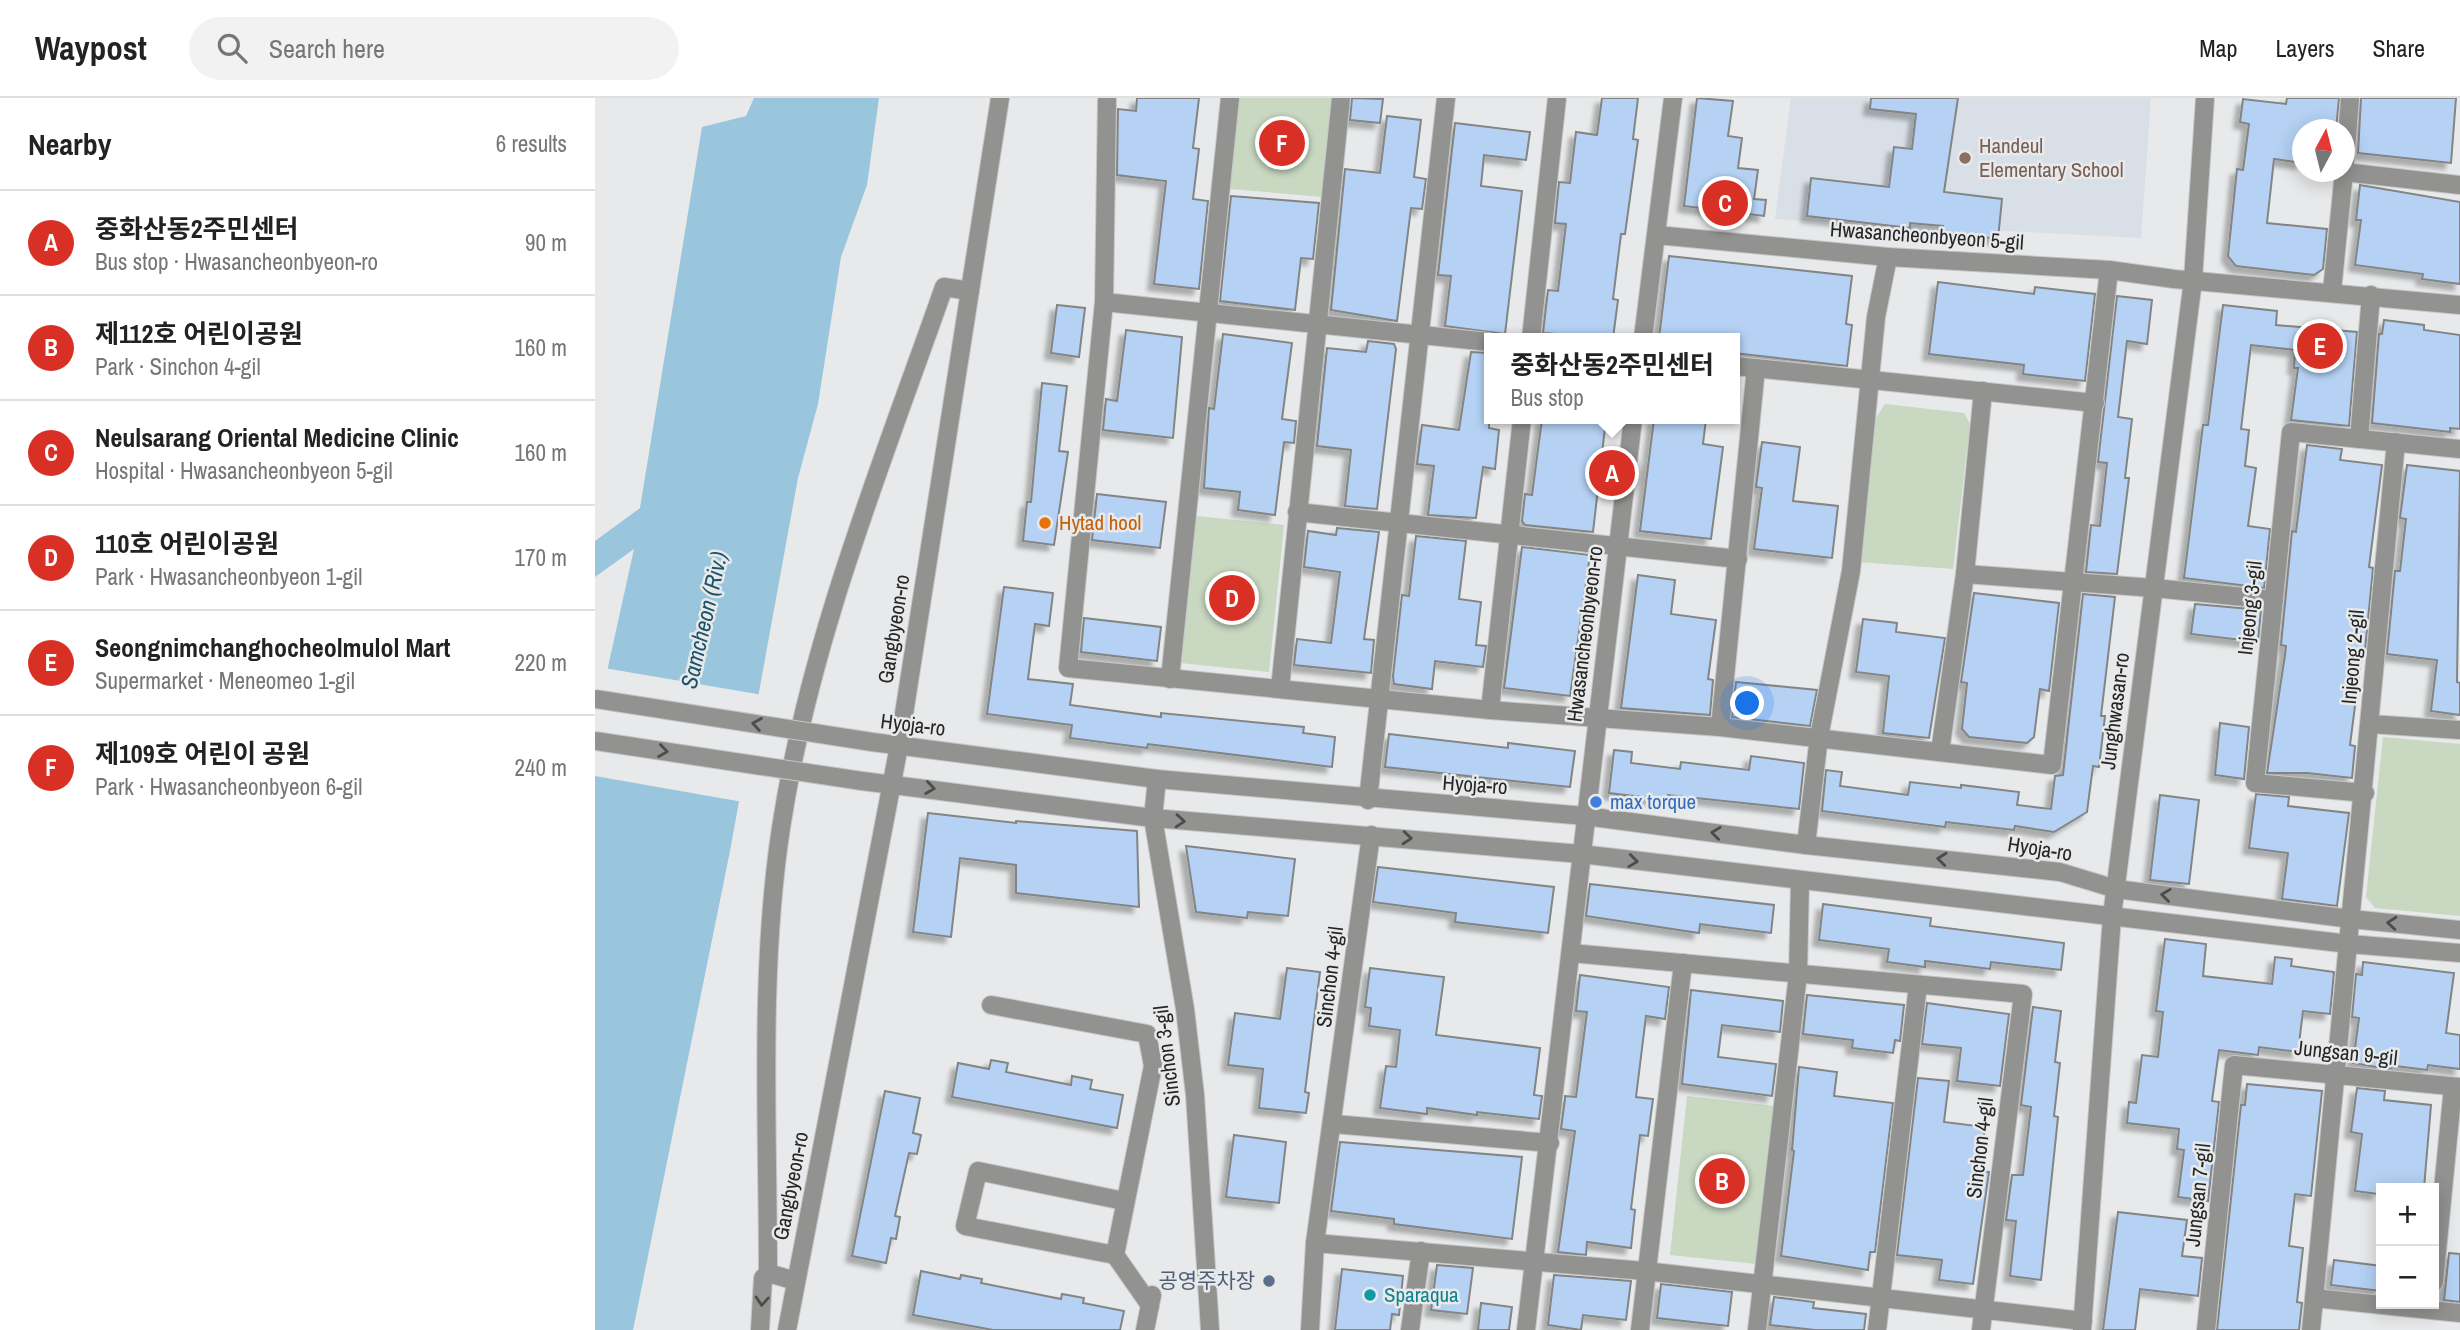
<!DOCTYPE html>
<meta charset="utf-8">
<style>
:root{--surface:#fff;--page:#f2f2f2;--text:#222;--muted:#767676;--line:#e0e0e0;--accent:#d93025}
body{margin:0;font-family:"Archivo Narrow","Noto Sans KR",sans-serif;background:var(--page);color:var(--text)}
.controls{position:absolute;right:21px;bottom:21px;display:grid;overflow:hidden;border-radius:0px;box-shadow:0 4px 18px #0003}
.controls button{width:63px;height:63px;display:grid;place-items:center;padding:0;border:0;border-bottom:2px solid var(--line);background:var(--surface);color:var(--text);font:35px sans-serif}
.compass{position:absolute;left:1697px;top:21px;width:63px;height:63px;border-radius:50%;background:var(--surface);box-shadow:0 4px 18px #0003;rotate:7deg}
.you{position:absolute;left:1153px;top:606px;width:24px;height:24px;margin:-18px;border:5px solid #fff;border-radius:50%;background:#1a73e8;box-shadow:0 0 0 10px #1a73e833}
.badge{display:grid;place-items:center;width:46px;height:46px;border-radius:50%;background:var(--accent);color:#fff;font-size:23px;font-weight:700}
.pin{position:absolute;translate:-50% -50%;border:4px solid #fff;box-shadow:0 2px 7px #0006}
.popup{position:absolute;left:889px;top:235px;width:256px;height:91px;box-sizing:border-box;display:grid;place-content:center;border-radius:0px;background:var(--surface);filter:drop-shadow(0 2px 5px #0005);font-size:23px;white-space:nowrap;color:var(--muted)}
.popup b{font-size:26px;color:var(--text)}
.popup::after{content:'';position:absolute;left:50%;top:100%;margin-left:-14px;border:14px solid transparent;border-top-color:var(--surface)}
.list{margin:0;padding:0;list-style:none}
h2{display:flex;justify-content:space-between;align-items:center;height:91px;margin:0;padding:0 28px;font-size:30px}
h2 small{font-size:23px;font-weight:400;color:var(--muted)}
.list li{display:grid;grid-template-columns:46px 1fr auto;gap:21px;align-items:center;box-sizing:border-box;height:105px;padding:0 28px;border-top:2px solid var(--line)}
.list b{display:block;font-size:26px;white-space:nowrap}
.list p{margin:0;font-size:23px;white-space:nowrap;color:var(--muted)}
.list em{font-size:23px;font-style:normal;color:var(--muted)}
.icon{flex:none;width:38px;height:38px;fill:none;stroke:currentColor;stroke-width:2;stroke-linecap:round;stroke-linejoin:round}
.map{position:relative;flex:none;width:1865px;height:1232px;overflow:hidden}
header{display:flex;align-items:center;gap:42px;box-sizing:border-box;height:98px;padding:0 35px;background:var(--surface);border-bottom:2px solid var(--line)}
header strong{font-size:33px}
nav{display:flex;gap:38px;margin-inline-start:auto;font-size:24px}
.search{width:490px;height:63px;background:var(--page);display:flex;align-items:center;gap:18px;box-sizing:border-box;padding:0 24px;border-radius:38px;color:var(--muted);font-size:26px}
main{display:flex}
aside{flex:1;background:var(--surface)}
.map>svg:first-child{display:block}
</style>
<header>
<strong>Waypost</strong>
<div class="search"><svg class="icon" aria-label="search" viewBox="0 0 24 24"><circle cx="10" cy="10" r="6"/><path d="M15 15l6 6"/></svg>Search here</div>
<nav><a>Map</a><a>Layers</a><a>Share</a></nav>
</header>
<main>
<aside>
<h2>Nearby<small>6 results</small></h2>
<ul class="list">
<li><span class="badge">A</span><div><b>중화산동2주민센터</b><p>Bus stop · Hwasancheonbyeon-ro</p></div><em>90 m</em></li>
<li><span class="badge">B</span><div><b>제112호 어린이공원</b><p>Park · Sinchon 4-gil</p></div><em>160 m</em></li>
<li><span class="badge">C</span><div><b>Neulsarang Oriental Medicine Clinic</b><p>Hospital · Hwasancheonbyeon 5-gil</p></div><em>160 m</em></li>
<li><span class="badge">D</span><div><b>110호 어린이공원</b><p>Park · Hwasancheonbyeon 1-gil</p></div><em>170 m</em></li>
<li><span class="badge">E</span><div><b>Seongnimchanghocheolmulol Mart</b><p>Supermarket · Meneomeo 1-gil</p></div><em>220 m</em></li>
<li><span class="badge">F</span><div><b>제109호 어린이 공원</b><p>Park · Hwasancheonbyeon 6-gil</p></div><em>240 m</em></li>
</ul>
</aside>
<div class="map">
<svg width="1865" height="1232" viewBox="0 0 1865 1232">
<defs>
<filter id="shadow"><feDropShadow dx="-6" dy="6" stdDeviation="2" flood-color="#0004"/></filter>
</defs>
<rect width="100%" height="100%" fill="#e8e9ea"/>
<!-- built -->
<polygon fill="#d9dfe6" points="1196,0 1556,0 1546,140 1180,121"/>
<!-- green -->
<g fill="#c8d8c1">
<polygon points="644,0 739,0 728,99 635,91"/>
<polygon points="1290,306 1369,315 1375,326 1358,471 1263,464 1278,325"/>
<polygon points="601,418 689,427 674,574 585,565"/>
<polygon points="1788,639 1865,646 1865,818 1780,810 1771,799"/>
<polygon points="1092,998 1179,1008 1162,1166 1075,1157"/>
</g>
<!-- water -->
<polygon fill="#99c6dd" points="159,0 284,0 272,87 246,159 223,306 203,380 135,753 38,1232 0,1232 0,628 39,451 0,479 0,443 45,410 107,29 151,18"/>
<!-- pier -->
<polygon fill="#e8e9ea" points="9,570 168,597 148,704 0,678 0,612"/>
<!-- building -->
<g fill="#b5d2f4" stroke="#838485" stroke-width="2" filter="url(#shadow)">
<polygon points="542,0 604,0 598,50 604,51 598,101 613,103 604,191 559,186 571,83 522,77 523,11 541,13"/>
<polygon points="757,0 788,1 785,25 755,22"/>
<polygon points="1007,0 1043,0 1038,41 1043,42 1030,136 1026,136 1018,201 1023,202 1018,240 948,235 953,192 963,193 971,126 960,125 964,84 975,85 981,34 1002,37"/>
<polygon points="1102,0 1138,3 1133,38 1147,40 1143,70 1163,72 1159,101 1171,102 1169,118 1089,108"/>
<polygon points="1276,0 1363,0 1349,94 1407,101 1403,141 1347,134 1348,128 1315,125 1315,130 1212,118 1216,80 1294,89 1299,49 1317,51 1321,16 1275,11"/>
<polygon points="1692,0 1744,0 1741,32 1707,32 1707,65 1679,61 1672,125 1732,131 1728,171 1719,177 1641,168 1633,158 1642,71 1648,72 1654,26 1645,24 1648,1 1691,6"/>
<polygon points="1766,0 1861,0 1856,65 1763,55"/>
<polygon points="792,18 826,22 819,79 831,81 827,111 816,110 802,223 736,212 750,71 785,75"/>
<polygon points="860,25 935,34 931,62 889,57 886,88 927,93 910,236 850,228 856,178 843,177"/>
<polygon points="1765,87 1865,104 1865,186 1827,181 1828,176 1760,167 1766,122 1761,122"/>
<polygon points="636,98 724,105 718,161 706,160 700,212 625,203"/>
<polygon points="1074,158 1257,178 1251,226 1257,227 1252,268 1139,255 1139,240 1064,240"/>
<polygon points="1343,184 1439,196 1440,189 1500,196 1490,283 1428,276 1429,267 1334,256"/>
<polygon points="1522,198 1557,202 1552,246 1532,243 1523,319 1537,321 1530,380 1534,380 1522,476 1491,474 1496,427 1505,428 1512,365 1503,364"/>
<polygon points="462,207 490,210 484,259 456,255"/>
<polygon points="1628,207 1682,213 1681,227 1762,234 1754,328 1696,322 1703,270 1699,270 1700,252 1656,247 1646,331 1654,332 1650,368 1661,370 1653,428 1675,431 1669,490 1589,480 1608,327 1613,327"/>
<polygon points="1789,222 1829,227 1829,232 1865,237 1865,331 1855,330 1855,334 1777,325 1784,236 1787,236"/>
<polygon points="531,232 587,239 578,340 508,332 511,301 522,303"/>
<polygon points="628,236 697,245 687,321 701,323 699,345 689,344 680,417 643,412 645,394 609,390 614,310 619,311"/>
<polygon points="773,243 799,246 801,251 782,411 750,408 756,352 722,348 732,250 771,254"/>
<polygon points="876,254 894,255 894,330 904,332 900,371 888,369 881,420 833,417 839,368 822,366 827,327 864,332"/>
<polygon points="447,285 472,288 464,353 473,354 459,447 428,443 432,404 436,404"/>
<polygon points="947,321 1011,321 998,434 930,427 927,423 930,396 937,397"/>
<polygon points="1059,321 1111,321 1108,346 1128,349 1116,441 1045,433"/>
<polygon points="1167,344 1205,349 1198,403 1243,408 1237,460 1159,451 1167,390 1161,389"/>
<polygon points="1712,347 1747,351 1745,362 1787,367 1774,469 1778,470 1770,553 1767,553 1755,647 1760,648 1757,680 1712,675 1672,675 1690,557 1691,548 1686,547 1697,433 1701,434"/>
<polygon points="1812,367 1865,373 1862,584 1865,585 1865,617 1836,613 1842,562 1792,556 1800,473 1805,473 1811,421 1805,420"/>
<polygon points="502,396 571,404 565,450 497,442"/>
<polygon points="742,430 784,434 769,541 779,542 776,575 699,567 702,541 736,545 745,474 709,469 713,433 741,437"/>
<polygon points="821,438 871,443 864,501 886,504 881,547 891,548 888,569 840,563 837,591 799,586 798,578 807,497 814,498"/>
<polygon points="927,449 995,457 975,598 909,590"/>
<polygon points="1043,477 1080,482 1076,516 1121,522 1113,581 1118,582 1115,617 1026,610"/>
<polygon points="409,489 458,495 454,528 440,526 433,581 478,586 475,607 566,619 566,615 709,629 708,635 740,639 737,669 553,646 552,650 475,640 477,627 392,616"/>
<polygon points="1379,495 1464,505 1454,593 1445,591 1439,639 1432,645 1374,639 1367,631 1372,585 1366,584"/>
<polygon points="1488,496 1520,499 1506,618 1510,618 1504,669 1498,668 1492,714 1459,734 1420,728 1419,732 1351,724 1350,729 1227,713 1231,672 1247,674 1245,688 1313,697 1315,684 1366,690 1366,687 1424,694 1422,707 1456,711 1460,678 1468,677"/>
<polygon points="1600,506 1666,512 1663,544 1596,536"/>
<polygon points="489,520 566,529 562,563 486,554"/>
<polygon points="1268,521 1302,525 1301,534 1350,540 1334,640 1288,635 1294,578 1261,574"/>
<polygon points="1141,584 1222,592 1215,628 1137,619"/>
<polygon points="1625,625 1654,629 1649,681 1620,677"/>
<polygon points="794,636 913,650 913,645 980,653 975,689 790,669"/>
<polygon points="1019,652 1037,654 1036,665 1085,671 1086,664 1154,672 1156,658 1209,665 1204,711 1073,697 1073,702 1014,695"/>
<polygon points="1661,696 1694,699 1693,708 1754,715 1742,808 1687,801 1693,755 1654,750"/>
<polygon points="1565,697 1604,702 1594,786 1555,782"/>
<polygon points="333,715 421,725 421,723 542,733 544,809 421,795 421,767 365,760 356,839 318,834"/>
<polygon points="591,748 700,761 693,818 653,814 652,820 601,814"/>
<polygon points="783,769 959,789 953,835 860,824 861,815 778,804"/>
<polygon points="995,786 1179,807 1176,835 1105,826 1104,835 991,818"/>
<polygon points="1228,806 1336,820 1335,828 1469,845 1466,872 1396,864 1395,871 1330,863 1330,869 1292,864 1294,851 1224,842"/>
<polygon points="1570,841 1611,846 1608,878 1677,886 1680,859 1697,861 1696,868 1739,874 1735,916 1708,913 1703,954 1664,949 1663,957 1624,952 1617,1003 1624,1004 1613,1103 1583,1099 1589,1052 1582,1051 1584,1031 1532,1025 1534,1004 1541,1005 1547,957 1563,959 1568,914 1561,913"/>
<polygon points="1768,864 1859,875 1851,935 1865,937 1865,971 1833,967 1832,972 1801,968 1793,971 1758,965 1764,920 1757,919 1761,876 1767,877"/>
<polygon points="692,870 725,874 710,994 714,995 711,1015 664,1010 668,971 633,967 640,915 685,921"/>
<polygon points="775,870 849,879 841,937 945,950 939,997 947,998 944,1021 882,1014 882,1017 832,1010 832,1016 785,1010 791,968 801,969 805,932 774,928 776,910 770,909"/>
<polygon points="985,877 1074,889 1070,921 1051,918 1041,999 1058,1001 1053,1038 1045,1037 1036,1111 1040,1112 1036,1150 992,1144 991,1157 963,1154 980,1033 966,1031 970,1001 970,998 981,999 992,914 981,913"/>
<polygon points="1096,892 1188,903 1185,934 1127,927 1123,959 1181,966 1177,998 1087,986"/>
<polygon points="1212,897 1309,907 1305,943 1300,942 1298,955 1257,950 1258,942 1208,936"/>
<polygon points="1332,905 1414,916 1405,988 1362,983 1366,950 1327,946"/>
<polygon points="1438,909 1466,913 1460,964 1465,965 1459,1018 1463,1019 1446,1182 1415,1178 1421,1123 1411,1122 1417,1077 1428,1077 1436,1009 1426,1007"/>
<polygon points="396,962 413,965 411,974 476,987 477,978 497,982 495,991 528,997 522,1030 357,999 363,965 394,971"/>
<polygon points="1204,969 1242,974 1239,998 1298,1005 1280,1154 1275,1154 1273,1172 1186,1158 1199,1053 1197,1052"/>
<polygon points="1323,980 1354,983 1349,1024 1390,1029 1385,1073 1394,1074 1378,1186 1344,1182 1347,1162 1302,1157"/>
<polygon points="1652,986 1727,993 1716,1098 1700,1096 1694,1148 1708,1150 1702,1204 1707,1205 1704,1232 1622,1232 1646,1007 1650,1007"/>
<polygon points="1762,990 1790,993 1789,1002 1836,1007 1829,1090 1784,1090 1783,1096 1760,1093 1767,1036 1756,1034"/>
<polygon points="290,993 325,1000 318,1035 326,1037 322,1056 314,1055 300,1118 305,1119 301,1141 296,1140 291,1165 257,1158"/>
<polygon points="639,1037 691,1044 684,1105 631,1099"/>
<polygon points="745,1044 927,1059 917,1141 799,1126 799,1121 736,1113"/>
<polygon points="1523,1114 1592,1122 1587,1158 1607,1160 1603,1198 1545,1191 1540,1232 1508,1232"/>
<polygon points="1854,1155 1865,1156 1865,1204 1849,1202"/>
<polygon points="1739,1162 1786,1168 1786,1193 1736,1187"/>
<polygon points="842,1167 878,1170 872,1216 836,1212"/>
<polygon points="747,1171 808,1178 804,1217 797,1216 795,1232 740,1232"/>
<polygon points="326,1173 365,1181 366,1177 387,1181 386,1185 466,1201 467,1196 489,1200 488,1205 529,1213 525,1232 398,1232 318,1217"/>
<polygon points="959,1177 1036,1183 1031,1222 988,1217 986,1232 953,1227"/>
<polygon points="1066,1186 1137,1194 1133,1228 1062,1220"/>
<polygon points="1179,1199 1219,1204 1218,1210 1271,1216 1269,1232 1220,1232 1175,1227"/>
<polygon points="886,1205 917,1209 914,1232 883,1232"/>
</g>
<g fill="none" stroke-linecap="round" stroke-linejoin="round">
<defs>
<g id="minor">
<polyline points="512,0 509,204 473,570 895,612 1125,629 1457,667 1514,172"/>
<polyline points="1750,65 1755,0"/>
<polyline points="1749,74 1865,87"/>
<polyline points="1062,137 1293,159 1514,172 1579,181 1865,207"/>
<polyline points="1737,193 1749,74"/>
<polyline points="509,204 894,244"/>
<polyline points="936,240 962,0"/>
<polyline points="1048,240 1078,0"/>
<polyline points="1140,268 1500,305"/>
<polyline points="1764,341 1776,197"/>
<polyline points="702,414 1143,461"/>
<polyline points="1370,476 1559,490 1679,502"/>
<polyline points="575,581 635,0"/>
<polyline points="685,591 746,0"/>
<polyline points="895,612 927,321"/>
<polyline points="1775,626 1865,632"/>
<polyline points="1125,629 1161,270"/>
<polyline points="277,644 562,681 990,718 1211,747 1465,774 1521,791 1756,821 1865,832"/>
<polyline points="1345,654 1370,476 1388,293"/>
<polyline points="562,681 558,720 590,911 600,997 615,1232"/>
<polyline points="267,683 558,720 986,756 1754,846 1865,855"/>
<polyline points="1770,695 1660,685 1696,334 1865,351"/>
<polyline points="773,702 851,0"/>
<polyline points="1211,747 1224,639 1256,473 1281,219 1293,159"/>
<polyline points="976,855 1428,896 1386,1232"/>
<polyline points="396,907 552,936 558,968 520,1157 555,1207"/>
<polyline points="739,1026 955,1045"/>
<polyline points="720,1145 1050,1173 1488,1223"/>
<polyline points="520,1157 370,1128 383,1073 529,1103"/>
<path d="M201,1183L173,1175C173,1030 164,873 186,730C214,544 287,366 349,189L375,193"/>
<polyline points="1839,1184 1858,989"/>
<polyline points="1719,1200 1865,1215"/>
<polyline points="165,1232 168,1180 173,1175"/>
<polyline points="192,1232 304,648 405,0"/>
<polyline points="550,1232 557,1197"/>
<polyline points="715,1232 720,1145 776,737"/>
<polyline points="815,1232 826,1153"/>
<polyline points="931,1232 1038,321"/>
<polyline points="1045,1232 1088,865"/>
<polyline points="1162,1232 1203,876 1205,783"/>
<polyline points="1282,1232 1323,887"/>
<polyline points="1487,1232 1517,818 1598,182 1610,0"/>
<polyline points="1611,1232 1639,967 1865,989"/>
<polyline points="1716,1232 1801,344"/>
</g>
</defs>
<!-- minor casing -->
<use href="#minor" stroke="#c5c6c7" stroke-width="20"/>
<!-- minor -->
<use href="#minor" stroke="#929291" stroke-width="18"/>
<defs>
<g id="minor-bridge">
<polyline points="0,601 277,644"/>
<polyline points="0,643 267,683"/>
</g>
</defs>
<!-- minor-bridge casing -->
<use href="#minor-bridge" stroke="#c5c6c7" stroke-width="20" stroke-linecap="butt"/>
<!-- minor-bridge -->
<use href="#minor-bridge" stroke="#929291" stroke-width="18"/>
</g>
<!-- one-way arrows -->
<defs><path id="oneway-chevron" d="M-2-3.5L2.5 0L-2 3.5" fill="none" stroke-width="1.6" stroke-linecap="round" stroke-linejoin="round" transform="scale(1.75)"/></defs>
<g stroke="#4c4c4b">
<use href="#oneway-chevron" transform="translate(162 626) rotate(-171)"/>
<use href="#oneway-chevron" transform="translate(68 653) rotate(8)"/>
<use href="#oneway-chevron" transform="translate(335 690) rotate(8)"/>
<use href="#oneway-chevron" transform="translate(585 723) rotate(4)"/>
<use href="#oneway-chevron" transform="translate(1121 735) rotate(-173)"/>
<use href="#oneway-chevron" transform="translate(812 740) rotate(5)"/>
<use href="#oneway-chevron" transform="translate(1347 761) rotate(-174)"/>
<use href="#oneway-chevron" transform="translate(1038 763) rotate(7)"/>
<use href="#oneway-chevron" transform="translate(1571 797) rotate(-173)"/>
<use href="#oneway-chevron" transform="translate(1797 825) rotate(-175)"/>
<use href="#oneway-chevron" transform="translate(167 1203) rotate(94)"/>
</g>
<!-- markers -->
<circle fill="#8d6e63" stroke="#e8e9ea" stroke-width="2.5" cx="1370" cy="60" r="7"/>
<circle fill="#e8710a" stroke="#e8e9ea" stroke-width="2.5" cx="450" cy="425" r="7"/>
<circle fill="#3f7fe0" stroke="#e8e9ea" stroke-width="2.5" cx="1001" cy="704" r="7"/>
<circle fill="#5c6f8a" stroke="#e8e9ea" stroke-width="2.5" cx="674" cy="1183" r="7"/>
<circle fill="#0f9aa8" stroke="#e8e9ea" stroke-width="2.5" cx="775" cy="1197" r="7"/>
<g text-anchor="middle" stroke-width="5" stroke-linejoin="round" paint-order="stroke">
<!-- education labels -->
<g font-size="21" fill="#785e54" stroke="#e8e9ea" text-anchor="start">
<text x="1384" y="55">Handeul<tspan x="1384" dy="24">Elementary School</tspan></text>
</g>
<!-- street labels -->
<g font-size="21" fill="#262626" stroke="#e8e9ea">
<text transform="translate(1332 138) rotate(4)" y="7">Hwasancheonbyeon 5-gil</text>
<text transform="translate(1655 510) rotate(-84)" y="7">Injeong 3-gil</text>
<text transform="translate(299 531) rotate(-81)" y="7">Gangbyeon-ro</text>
<text transform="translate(990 536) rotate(-83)" y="7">Hwasancheonbyeon-ro</text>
<text transform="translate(1758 559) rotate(-85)" y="7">Injeong 2-gil</text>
<text transform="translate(1520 613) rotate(-83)" y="7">Junghwasan-ro</text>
<text transform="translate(318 627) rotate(7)" y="7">Hyoja-ro</text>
<text transform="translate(880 687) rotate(4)" y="7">Hyoja-ro</text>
<text transform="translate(1445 751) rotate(9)" y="7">Hyoja-ro</text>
<text transform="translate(735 879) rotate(-83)" y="7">Sinchon 4-gil</text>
<text transform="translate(1751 955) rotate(6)" y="7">Jungsan 9-gil</text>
<text transform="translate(572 958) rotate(-97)" y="7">Sinchon 3-gil</text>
<text transform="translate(1385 1050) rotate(-83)" y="7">Sinchon 4-gil</text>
<text transform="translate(196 1088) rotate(-79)" y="7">Gangbyeon-ro</text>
<text transform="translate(1603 1097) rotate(-84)" y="7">Jungsan 7-gil</text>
</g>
<!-- food labels -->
<g font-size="21" fill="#c56008" stroke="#e8e9ea" text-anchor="start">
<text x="464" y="432">Hytad hool</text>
</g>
<!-- shop labels -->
<g font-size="21" fill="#366cbe" stroke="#e8e9ea" text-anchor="start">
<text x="1015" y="711">max torque</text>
</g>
<!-- service labels -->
<g font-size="21" fill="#4e5e75" stroke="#e8e9ea" text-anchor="end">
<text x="660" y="1190">공영주차장</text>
</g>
<!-- culture labels -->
<g font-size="21" fill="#0d838f" stroke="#e8e9ea" text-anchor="start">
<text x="789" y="1204">Sparaqua</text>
</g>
<!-- water labels -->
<g font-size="23" font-style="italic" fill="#1b536c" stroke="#e8e9ea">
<text transform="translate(109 522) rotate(-77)" y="8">Samcheon (Riv.)</text>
</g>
</g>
</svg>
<div class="controls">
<button>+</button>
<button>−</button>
</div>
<svg class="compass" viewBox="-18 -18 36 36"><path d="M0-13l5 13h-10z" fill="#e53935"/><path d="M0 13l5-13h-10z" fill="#767676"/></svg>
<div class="you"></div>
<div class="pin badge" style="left:1017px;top:375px">A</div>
<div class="popup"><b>중화산동2주민센터</b>Bus stop</div>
<div class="pin badge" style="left:1127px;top:1083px">B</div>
<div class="pin badge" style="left:1130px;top:105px">C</div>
<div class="pin badge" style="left:637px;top:500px">D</div>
<div class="pin badge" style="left:1725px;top:248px">E</div>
<div class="pin badge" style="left:687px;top:45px">F</div>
</div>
</main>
